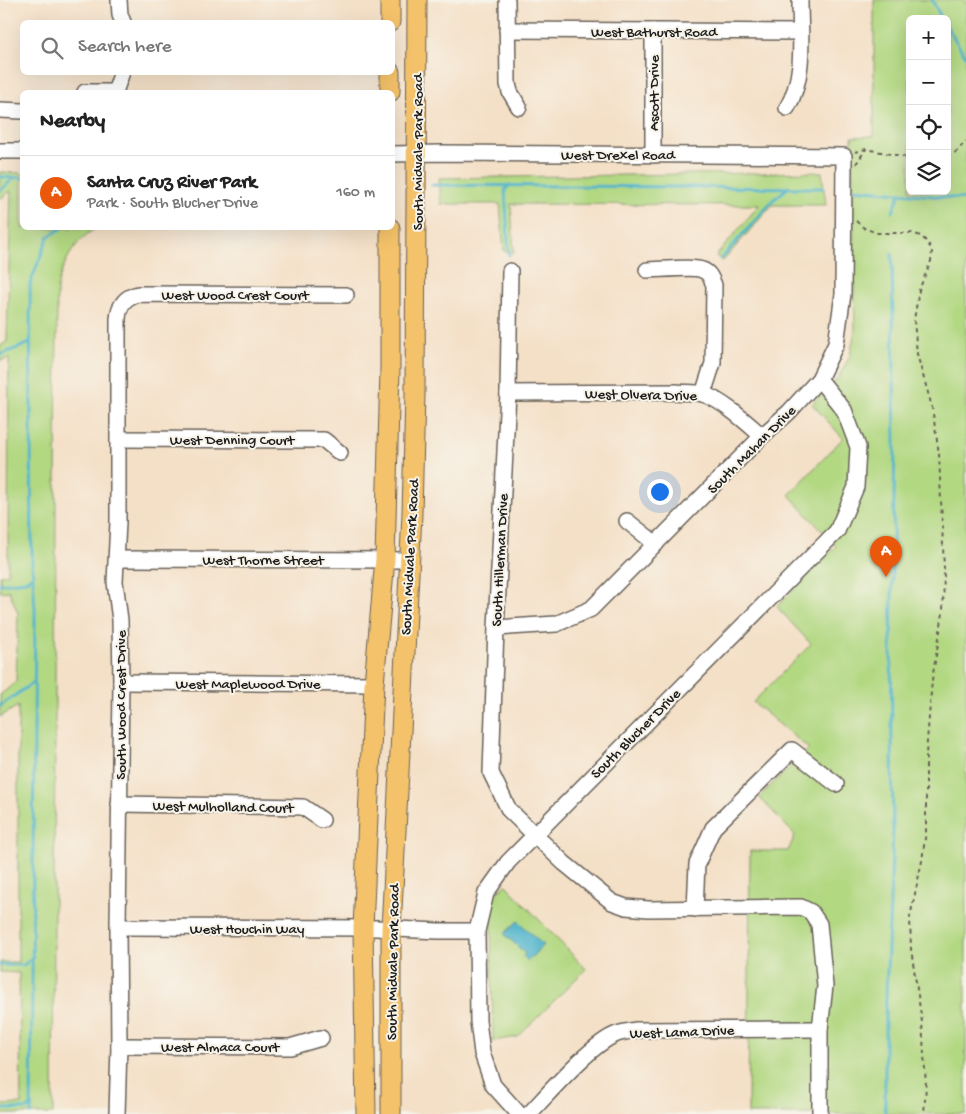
<!DOCTYPE html>
<meta charset="utf-8">
<style>
:root{--surface:#fff;--page:#f2f2f2;--text:#222;--muted:#767676;--line:#e0e0e0;--accent:#ea580c}
body{margin:0;font-family:"Gochi Hand",sans-serif;background:var(--page);color:var(--text)}
.controls{position:absolute;right:15px;top:15px;display:grid;overflow:hidden;border-radius:8px;box-shadow:0 5px 20px #0002}
.controls button{width:45px;height:45px;display:grid;place-items:center;padding:0;border:0;border-bottom:1px solid var(--line);background:var(--surface);color:var(--text);font:25px sans-serif}
.you{position:absolute;left:659px;top:491px;width:18px;height:18px;margin:-12px;border:4px solid #fff;border-radius:50%;background:#1a73e8;box-shadow:0 0 0 8px #1a73e833}
.badge{display:grid;place-items:center;width:32px;height:32px;border-radius:50%;background:var(--accent);color:#fff;font-size:16px;font-weight:700}
.pin{position:absolute;translate:-50% -41px;filter:drop-shadow(0 1px 2px #0008)}
.pin::after{content:'';position:absolute;top:26px;width:18px;height:15px;background:inherit;clip-path:polygon(0 0,100% 0,50% 100%)}
.list{margin:0;padding:0;list-style:none}
h2{display:flex;justify-content:space-between;align-items:center;height:65px;margin:0;padding:0 20px;font-size:21px}
h2 small{font-size:16px;font-weight:400;color:var(--muted)}
.list li{display:grid;grid-template-columns:32px 1fr auto;gap:15px;align-items:center;box-sizing:border-box;height:75px;padding:0 20px;border-top:1px solid var(--line)}
.list b{display:block;font-size:19px;white-space:nowrap}
.list p{margin:0;font-size:16px;white-space:nowrap;color:var(--muted)}
.list em{font-size:16px;font-style:normal;color:var(--muted)}
.icon{flex:none;width:28px;height:28px;fill:none;stroke:currentColor;stroke-width:2;stroke-linecap:round;stroke-linejoin:round}
.map{position:relative;flex:none;width:966px;height:1114px;overflow:hidden}
.search{position:absolute;background:var(--surface);box-shadow:0 5px 20px #0002;left:20px;top:20px;width:375px;height:55px;display:flex;align-items:center;gap:12px;box-sizing:border-box;padding:0 18px;border-radius:8px;color:var(--muted);font-size:19px}
.panel{position:absolute;background:var(--surface);box-shadow:0 5px 20px #0002;left:20px;top:90px;width:375px;height:140px;border-radius:8px}
.map>svg:first-child{display:block}
</style>
<div class="map">
<svg width="966" height="1114" viewBox="0 0 966 1114">
<rect width="100%" height="100%" fill="#f7f3e8"/>
<filter id="ink" filterUnits="userSpaceOnUse"><feTurbulence type="fractalNoise" baseFrequency=".02" numOctaves="2"/><feDisplacementMap in="SourceGraphic" scale="10" xChannelSelector="R" yChannelSelector="G"/><feConvolveMatrix kernelMatrix="1 2 1 2 8 2 1 2 1" color-interpolation-filters="sRGB"/></filter>
<filter id="wash" filterUnits="userSpaceOnUse"><feTurbulence type="fractalNoise" baseFrequency=".0096" numOctaves="4" result="noise"/><feDisplacementMap in="SourceGraphic" scale="20" xChannelSelector="R" yChannelSelector="G"/><feGaussianBlur stdDeviation="1.12" result="paint"/><feColorMatrix in="noise" values="0 0 0 0 0 0 0 0 0 0 0 0 0 0 0 0 0 1.4 0 .05"/><feComposite in="paint" operator="in"/></filter>
<g filter="url(#wash)">
<rect width="100%" height="100%" fill="#f4e0c7"/>
<!-- green -->
<g fill="#b2d882" stroke="#677a4f" fill-rule="evenodd">
<path d="M874,0H966V1114H748L750,851H788L795,835L759,797L809,749L753,702L811,644L777,607L836,546L789,495L843,438L812,404L838,378L850,356L855,330L852,137L874,136ZM910,19H947V191H910Z"/>
<path d="M0,172L22,173V228H97C75,239 62,264 57,288L53,1114H0V1105L21,1104L19,973L0,972V962H18V706L0,717V695L16,682L18,613L9,591L0,592V575L8,574L9,358L0,361V346L7,342L11,191L0,199Z"/>
<polygon points="822,172 826,205 772,205 723,261 716,256 759,205 511,204 514,252 504,251 500,204 441,204 439,178"/>
<polygon points="505,884 586,969 518,1037 493,1041 491,912 494,896"/>
</g>
<!-- water -->
<polygon fill="#4db4cc" stroke="#346874" points="518,921 543,945 528,961 523,956 525,953 504,934"/>
<g fill="none" stroke-linecap="round" stroke-linejoin="round">
<!-- stream -->
<g stroke="#4db4cc" stroke-width="3">
<polyline points="932,0 942,19"/>
<polyline points="947,27 966,57"/>
<polyline points="0,177 22,178"/>
<polyline points="432,185 824,188"/>
<polyline points="509,186 505,190 509,255"/>
<polyline points="854,189 966,199"/>
<polyline points="0,191 14,178"/>
<polyline points="893,212 900,193"/>
<polyline points="721,259 773,200 789,187"/>
<polyline points="0,355 30,343"/>
<polyline points="0,584 26,581 32,576"/>
<polyline points="0,706 34,682"/>
<polyline points="0,965 24,965 33,957"/>
<polyline points="0,1109 27,1109 32,1105"/>
<polyline points="31,1114 35,610 32,563 30,284 48,237 62,228"/>
<polyline points="885,1114 885,1017 893,832 891,643 895,446 892,254"/>
</g>
</g>
</g>
<g filter="url(#ink)">
<g fill="none" stroke-linecap="round" stroke-linejoin="round">
<defs>
<g id="minor">
<polyline points="119,0 120,15 123,22"/>
<polyline points="507,0 508,84 510,92 519,107"/>
<polyline points="507,30 800,32"/>
<polyline points="85,92 116,92"/>
<polyline points="115,92 122,72"/>
<path d="M787,108C806,76 800,36 800,0"/>
<polyline points="0,110 22,111"/>
<polyline points="0,151 22,151"/>
<polyline points="392,154 441,153 844,156 843,294 836,344 819,379 789,412 762,436 591,609 556,624 496,628"/>
<polyline points="653,155 653,31"/>
<path d="M647,270C658,270 695,266 702,270C709,272 711,278 714,285L713,363L703,394"/>
<polyline points="510,271 508,393 496,628 491,773 509,810 564,863 612,902 626,907 648,909 801,907 811,912 819,924 825,986 820,1029 820,1114"/>
<path d="M508,393L676,392C684,393 695,392 703,394C722,400 747,423 762,436"/>
<polyline points="119,439 324,440 340,453"/>
<polyline points="627,521 656,544"/>
<polyline points="117,559 409,560"/>
<polyline points="121,682 374,684"/>
<polyline points="119,804 303,807 322,820"/>
<polyline points="695,909 697,864 713,828 792,750 836,784"/>
<polyline points="118,927 376,928 438,931 477,931"/>
<polyline points="119,1046 290,1047 321,1038"/>
<path d="M117,1114L119,1046L118,927L121,682L120,620L115,582L118,522V319C119,306 124,297 138,294L346,295"/>
<polyline points="519,1114 493,1085 482,1053 478,1021 477,931 486,893 508,862 837,531 856,487 858,447 844,410 819,379"/>
<path d="M529,1114C549,1093 592,1043 617,1034C623,1032 630,1031 636,1030L820,1029"/>
</g>
<g id="major">
<polyline points="390,22 390,0"/>
<polyline points="390,92 390,72"/>
<polyline points="366,1114 363,928 374,684 385,559 390,369 390,228"/>
<polyline points="391,1114 391,930 412,514 415,394 417,0"/>
</g>
</defs>
<!-- minor casing -->
<use href="#minor" stroke="#686158" stroke-width="18"/>
<!-- major casing -->
<use href="#major" stroke="#686158" stroke-width="21"/>
<!-- path -->
<g stroke="#686158" stroke-width="2" stroke-dasharray="4 4" stroke-linecap="butt">
<polyline points="855,152 866,149 910,158"/>
<polyline points="947,156 956,152 966,141"/>
<polyline points="856,164 866,149"/>
<polyline points="856,221 864,228 877,233 911,233 921,236 928,243 932,251 931,261 919,290 914,320 917,354 932,407 939,454 944,569 943,613 932,680 926,754 926,831 922,861 910,917 911,949 922,1022 926,1086 924,1114"/>
</g>
<!-- minor -->
<use href="#minor" stroke="#fff" stroke-width="15"/>
<!-- major -->
<use href="#major" stroke="#f4c26a" stroke-width="19"/>
</g>
</g>
<g text-anchor="middle" stroke-width="4" stroke-linejoin="round" paint-order="stroke">
<!-- street labels -->
<g font-size="15" fill="#1c1c1c" stroke="#f7f3e8">
<text x="654" y="36">West Bathurst Road</text>
<text transform="translate(653 93) rotate(-90)" y="5">Ascott Drive</text>
<text transform="translate(417 152) rotate(-90)" y="5">South Midvale Park Road</text>
<text x="618" y="159">West Drexel Road</text>
<text x="235" y="299">West Wood Crest Court</text>
<text transform="translate(641 394) rotate(1)" y="5">West Olvera Drive</text>
<text x="232" y="444">West Denning Court</text>
<text transform="translate(751 449) rotate(-45)" y="5">South Mahan Drive</text>
<text transform="translate(409 557) rotate(-87)" y="5">South Midvale Park Road</text>
<text x="263" y="564">West Thorne Street</text>
<text transform="translate(499 560) rotate(-87)" y="5">South Hillerman Drive</text>
<text x="248" y="688">West Maplewood Drive</text>
<text transform="translate(120 705) rotate(-90)" y="5">South Wood Crest Drive</text>
<text transform="translate(635 733) rotate(-45)" y="5">South Blucher Drive</text>
<text transform="translate(223 806) rotate(1)" y="5">West Mulholland Court</text>
<text x="247" y="933">West Houchin Way</text>
<text transform="translate(392 962) rotate(-89)" y="5">South Midvale Park Road</text>
<text transform="translate(682 1031) rotate(-2)" y="5">West Lama Drive</text>
<text x="220" y="1051">West Almaca Court</text>
</g>
</g>
</svg>
<div class="controls">
<button>+</button>
<button>−</button>
<button><svg class="icon" aria-label="locate" viewBox="0 0 24 24"><circle cx="12" cy="12" r="6"/><path d="M12 2v4M12 18v4M2 12h4M18 12h4"/></svg></button>
<button><svg class="icon" aria-label="layers" viewBox="0 0 24 24"><path d="M12 4l9 5-9 5-9-5zM3 14l9 5 9-5"/></svg></button>
</div>
<div class="you"></div>
<div class="pin badge" style="left:886px;top:577px">A</div>
<div class="search"><svg class="icon" aria-label="search" viewBox="0 0 24 24"><circle cx="10" cy="10" r="6"/><path d="M15 15l6 6"/></svg>Search here</div>
<section class="panel">
<h2>Nearby<small></small></h2>
<ul class="list">
<li><span class="badge">A</span><div><b>Santa Cruz River Park</b><p>Park · South Blucher Drive</p></div><em>160 m</em></li>
</ul>
</section>
</div>
